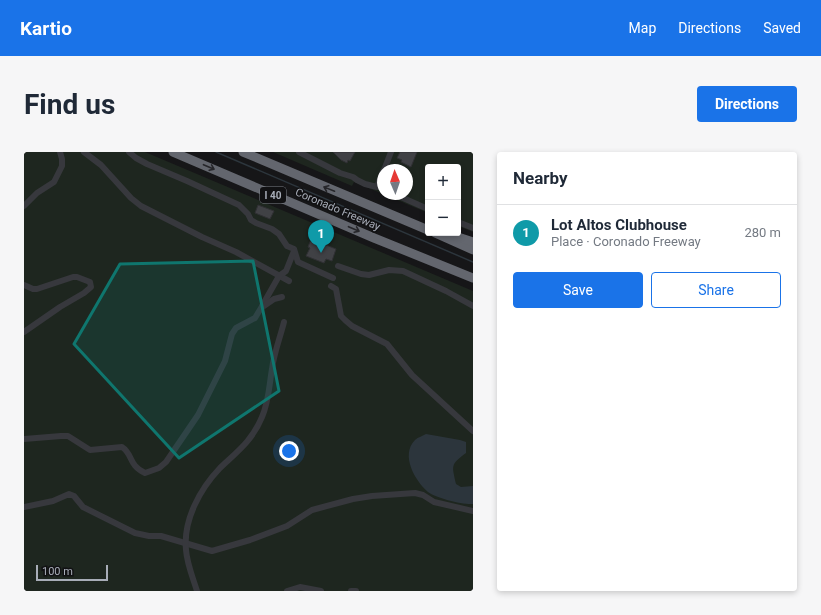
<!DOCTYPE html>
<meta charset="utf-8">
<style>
:root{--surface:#fff;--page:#f6f6f7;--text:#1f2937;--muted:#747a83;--line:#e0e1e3;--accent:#1a73e8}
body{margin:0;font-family:Roboto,sans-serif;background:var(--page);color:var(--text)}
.controls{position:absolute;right:12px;top:12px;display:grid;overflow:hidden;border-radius:4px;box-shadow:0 2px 6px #0003}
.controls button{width:36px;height:36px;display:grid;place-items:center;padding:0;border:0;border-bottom:1px solid var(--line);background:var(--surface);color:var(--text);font:20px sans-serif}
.compass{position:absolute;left:353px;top:12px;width:36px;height:36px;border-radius:50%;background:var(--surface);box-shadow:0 2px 6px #0003;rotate:358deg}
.scale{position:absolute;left:12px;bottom:10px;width:72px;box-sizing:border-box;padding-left:4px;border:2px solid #a8adb8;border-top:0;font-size:11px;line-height:14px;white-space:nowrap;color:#a8adb8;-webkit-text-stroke:3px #111113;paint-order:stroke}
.you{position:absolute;left:265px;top:299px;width:14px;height:14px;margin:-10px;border:3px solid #fff;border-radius:50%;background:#1a73e8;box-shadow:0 0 0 6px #1a73e833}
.badge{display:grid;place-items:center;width:26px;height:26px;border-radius:50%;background:var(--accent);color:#fff;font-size:13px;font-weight:700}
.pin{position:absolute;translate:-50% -33px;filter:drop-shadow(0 1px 2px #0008)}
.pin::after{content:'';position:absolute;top:21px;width:14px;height:12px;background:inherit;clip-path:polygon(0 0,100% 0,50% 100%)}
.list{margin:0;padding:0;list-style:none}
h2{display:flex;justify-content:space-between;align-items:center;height:52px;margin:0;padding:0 16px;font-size:17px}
h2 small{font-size:13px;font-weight:400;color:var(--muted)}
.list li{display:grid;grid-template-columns:26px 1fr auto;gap:12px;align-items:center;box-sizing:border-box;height:56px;padding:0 16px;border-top:1px solid var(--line)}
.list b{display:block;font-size:15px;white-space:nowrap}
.list p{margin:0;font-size:13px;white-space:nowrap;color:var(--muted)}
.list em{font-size:13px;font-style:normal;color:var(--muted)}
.actions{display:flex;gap:8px;padding:12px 16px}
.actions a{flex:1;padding:9px 0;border:1px solid var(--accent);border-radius:4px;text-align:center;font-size:14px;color:var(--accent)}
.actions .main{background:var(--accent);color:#fff}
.map{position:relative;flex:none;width:449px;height:439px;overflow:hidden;border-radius:4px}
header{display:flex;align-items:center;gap:24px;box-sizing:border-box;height:56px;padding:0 20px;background:var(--accent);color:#fff}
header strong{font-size:19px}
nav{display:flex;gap:22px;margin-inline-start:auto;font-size:14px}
.intro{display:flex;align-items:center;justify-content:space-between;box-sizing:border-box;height:96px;padding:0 24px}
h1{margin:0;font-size:28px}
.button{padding:10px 18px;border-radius:4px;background:var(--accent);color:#fff;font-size:14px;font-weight:700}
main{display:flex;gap:24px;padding:0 24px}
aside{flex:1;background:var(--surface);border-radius:4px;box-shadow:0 2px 6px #0003}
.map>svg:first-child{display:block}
</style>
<header>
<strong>Kartio</strong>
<nav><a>Map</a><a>Directions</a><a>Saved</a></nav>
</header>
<div class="intro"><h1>Find us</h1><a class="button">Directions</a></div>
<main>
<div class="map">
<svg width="449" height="439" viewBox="0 0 449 439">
<rect width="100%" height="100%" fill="#161618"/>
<!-- green -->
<g fill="#1e261f">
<polygon points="0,0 121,0 449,139 449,439 0,439"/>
<polygon points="249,0 449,0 449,80 434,74 434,15 404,15 404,61 359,42 383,42 383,18 359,18 359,42 330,30 328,34"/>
</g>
<!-- water -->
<path fill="#2c353c" d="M402,282L436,288L442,290V301C426,313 428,313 432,332L437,335L449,334V352C439,353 412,346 404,340C391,329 376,303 391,288C394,285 399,284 402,282Z"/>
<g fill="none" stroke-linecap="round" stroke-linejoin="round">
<!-- stream -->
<polyline stroke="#2c353c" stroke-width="1.5" points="192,0 449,110"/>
</g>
<!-- building -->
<g fill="#404145" stroke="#303034">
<polygon points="309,0 331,0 326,9 324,8 323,11 317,8"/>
<polygon points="376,0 393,0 387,15 377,10 378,8 373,6"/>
<polygon points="234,53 250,59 246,67 231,61"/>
<polygon points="287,87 312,97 308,109 302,107 300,111 282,104 286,96 284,95"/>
</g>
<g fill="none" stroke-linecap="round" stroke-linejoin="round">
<!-- minor -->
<g stroke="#37383d" stroke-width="6">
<polyline points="60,0 77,13 107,46 117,54 178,85 212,100 265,129"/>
<polyline points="105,0 112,6 123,12 163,29 215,53 224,62 227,68 232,71 248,77 255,82 263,94 270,97 274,110 309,126"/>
<polyline points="275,0 316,21 329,25 333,28 341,32 353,35 359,19"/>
<polyline points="360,18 367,0"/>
<polyline points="370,42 404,57"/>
<polyline points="0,54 13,41 30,30 38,14 38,7 36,0"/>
<polyline points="434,70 449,76"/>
<polyline points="314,114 337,122 345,123 365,118 379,119 422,139 449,154"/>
<polyline points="0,133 9,137 13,137 49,125 53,125 66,130 67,135 60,141 36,155 0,180"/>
<polyline points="307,134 312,137 317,164 321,168 328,174 363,192 388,223 449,279"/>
<polyline points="238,154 255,124 262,119 270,99"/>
<path d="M0,287L37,284H44L66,298L98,295C109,302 104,313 121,321L135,316L142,310L174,263L201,209L208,182L212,176L231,166L237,156L250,147L258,145"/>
<polyline points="0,355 29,349 45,342 50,344 59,355 111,381 125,384 137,384 188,399 226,388 263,374 288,358 329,347 348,344 391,341 399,343 410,350 449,359"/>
<path d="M173,439C169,426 163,412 162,398C159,368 176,337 196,316C214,299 228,289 238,265C245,249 245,234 248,217C250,201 256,186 260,170"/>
<polyline points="263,439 276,435 297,439"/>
<polyline points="327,439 332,439"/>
</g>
<!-- highway -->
<g stroke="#63666e" stroke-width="9">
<polyline points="149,0 350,86 449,126"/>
<polyline points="219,0 404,78"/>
<polyline points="411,81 449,98"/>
<polyline points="431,84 449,90"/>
</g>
</g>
<!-- one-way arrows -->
<defs><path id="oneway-shaft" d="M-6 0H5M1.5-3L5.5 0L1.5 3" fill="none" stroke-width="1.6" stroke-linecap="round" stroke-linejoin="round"/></defs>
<g stroke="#26262a">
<use href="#oneway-shaft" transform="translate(185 15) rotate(23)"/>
<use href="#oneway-shaft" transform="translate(305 37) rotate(-158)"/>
<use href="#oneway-shaft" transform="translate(330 77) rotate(23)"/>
</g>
<!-- marked area -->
<path fill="#0f766e" fill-opacity="0.2" stroke="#0f766e" stroke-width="3" stroke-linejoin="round" d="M229,109L255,239L155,306L50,192L96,112Z"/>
<g text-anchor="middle" stroke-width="3" stroke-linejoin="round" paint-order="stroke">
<!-- shield labels -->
<rect fill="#111113" stroke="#7b7e86" stroke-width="1" x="236" y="35" width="26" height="16" rx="3"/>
<g font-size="10" font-weight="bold" fill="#a8adb8">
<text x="249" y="47">I 40</text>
</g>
<!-- street labels -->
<g font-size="11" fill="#a8adb8" stroke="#111113">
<text transform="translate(314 57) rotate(23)" y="4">Coronado Freeway</text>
</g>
</g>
</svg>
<div class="controls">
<button>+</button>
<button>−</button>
</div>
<svg class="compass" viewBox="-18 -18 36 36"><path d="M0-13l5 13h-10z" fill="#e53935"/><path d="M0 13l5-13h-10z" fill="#747a83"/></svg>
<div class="scale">100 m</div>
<div class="you"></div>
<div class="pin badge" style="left:297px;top:101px;background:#0f9aa8">1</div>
</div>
<aside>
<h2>Nearby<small></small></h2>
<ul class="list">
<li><span class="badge" style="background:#0f9aa8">1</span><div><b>Lot Altos Clubhouse</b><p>Place · Coronado Freeway</p></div><em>280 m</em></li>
</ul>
<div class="actions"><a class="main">Save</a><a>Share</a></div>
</aside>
</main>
